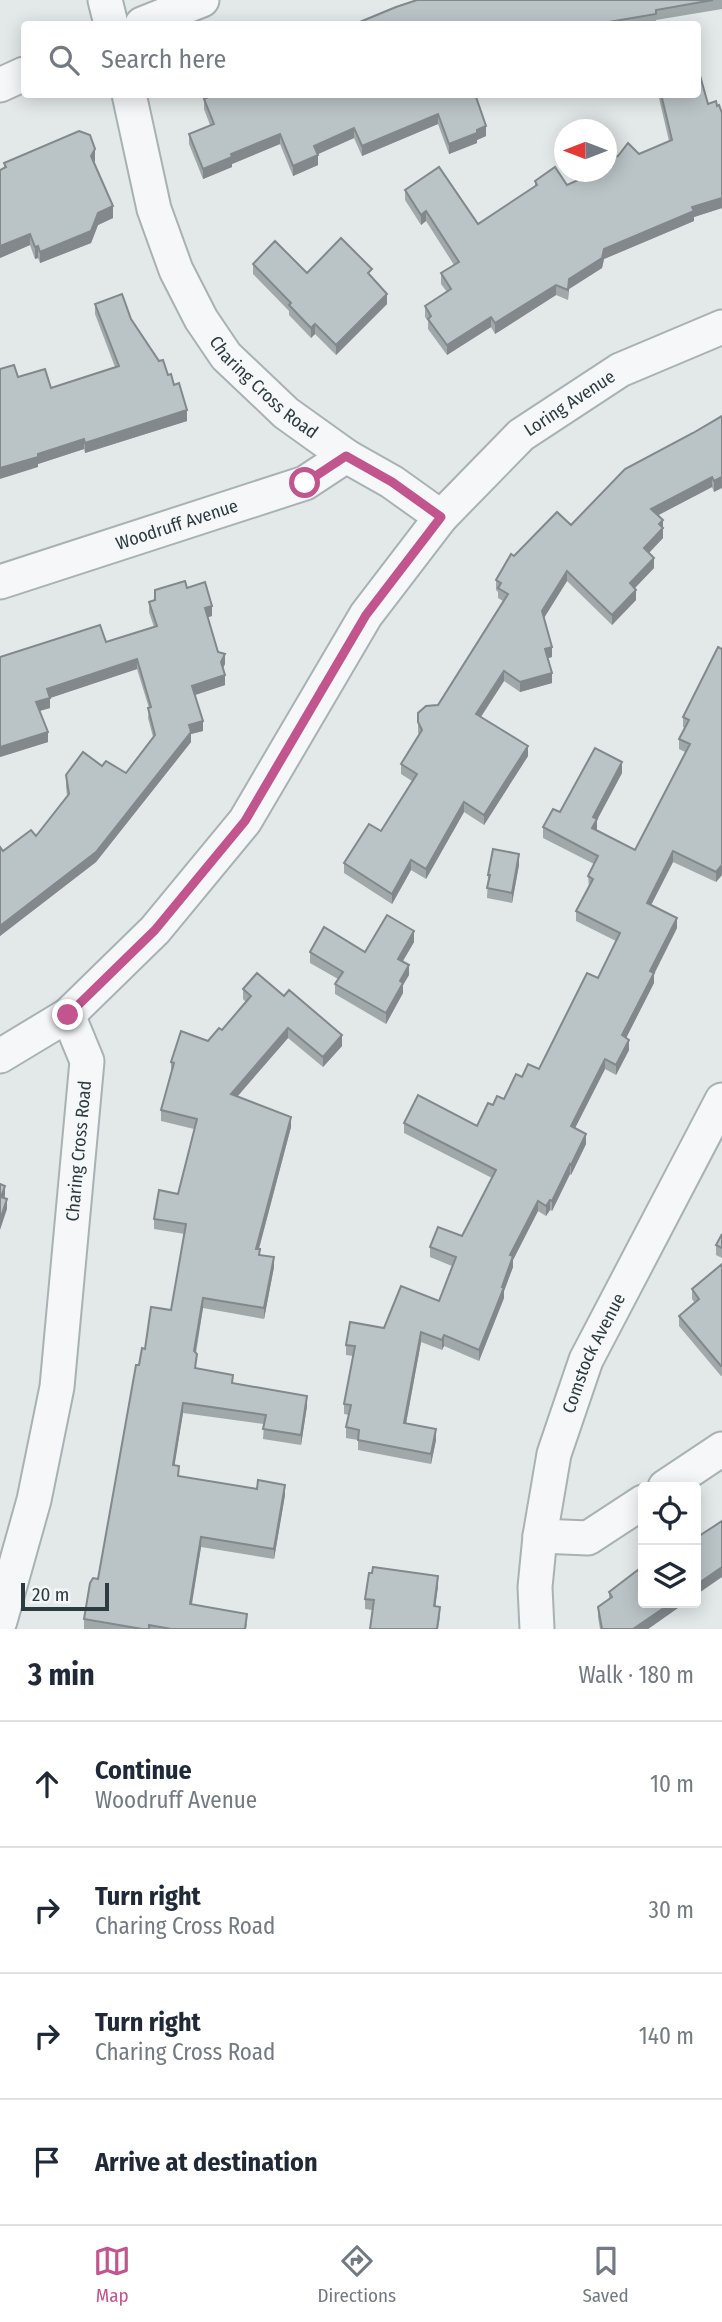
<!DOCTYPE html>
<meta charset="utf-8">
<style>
:root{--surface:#fff;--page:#f6f6f7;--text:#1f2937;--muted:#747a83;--line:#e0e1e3;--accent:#c2548e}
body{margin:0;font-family:"Fira Sans Condensed",sans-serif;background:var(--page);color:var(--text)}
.controls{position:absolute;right:21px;bottom:21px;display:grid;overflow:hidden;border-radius:7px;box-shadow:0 4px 18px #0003}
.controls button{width:63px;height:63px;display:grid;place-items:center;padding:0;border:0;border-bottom:2px solid var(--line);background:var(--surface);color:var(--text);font:35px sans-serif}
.compass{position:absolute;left:554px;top:119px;width:63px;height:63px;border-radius:50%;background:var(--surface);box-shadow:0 4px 18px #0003;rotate:270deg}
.scale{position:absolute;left:21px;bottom:18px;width:88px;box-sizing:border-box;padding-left:7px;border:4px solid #2c3b40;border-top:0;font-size:19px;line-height:24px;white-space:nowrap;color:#2c3b40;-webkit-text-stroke:5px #f2f6f7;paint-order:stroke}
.stop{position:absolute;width:21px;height:21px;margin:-16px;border:5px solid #c2548e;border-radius:50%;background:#fff}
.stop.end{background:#c2548e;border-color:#fff;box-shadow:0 2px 7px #0008}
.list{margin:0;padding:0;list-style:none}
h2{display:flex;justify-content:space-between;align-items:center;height:91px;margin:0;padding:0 28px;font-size:30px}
h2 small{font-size:23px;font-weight:400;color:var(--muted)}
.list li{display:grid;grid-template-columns:46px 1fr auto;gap:21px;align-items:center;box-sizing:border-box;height:126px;padding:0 28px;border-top:2px solid var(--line)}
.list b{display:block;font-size:26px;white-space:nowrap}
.list p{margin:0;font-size:23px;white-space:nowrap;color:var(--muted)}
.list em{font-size:23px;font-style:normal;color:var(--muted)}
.icon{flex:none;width:38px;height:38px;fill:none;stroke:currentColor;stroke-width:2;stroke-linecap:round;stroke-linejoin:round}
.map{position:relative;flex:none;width:722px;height:1629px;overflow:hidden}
.search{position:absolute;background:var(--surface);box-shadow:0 4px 18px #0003;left:21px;right:21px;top:21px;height:77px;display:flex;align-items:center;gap:18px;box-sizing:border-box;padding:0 24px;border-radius:7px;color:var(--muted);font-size:26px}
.sheet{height:595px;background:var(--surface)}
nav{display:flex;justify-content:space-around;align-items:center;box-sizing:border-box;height:98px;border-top:2px solid var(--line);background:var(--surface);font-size:19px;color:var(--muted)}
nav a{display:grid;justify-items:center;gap:4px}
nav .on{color:var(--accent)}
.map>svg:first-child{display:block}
</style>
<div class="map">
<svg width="722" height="1629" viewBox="0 0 722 1629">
<rect width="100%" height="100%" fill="#e3e8e9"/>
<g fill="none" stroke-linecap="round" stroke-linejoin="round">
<defs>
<g id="street">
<polyline points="105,0 111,24"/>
<polyline points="142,24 202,0"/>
<polyline points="0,85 24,74"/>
<path id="s1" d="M129,94L154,209L176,270L201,319L226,356L286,413L346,456L392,482L441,517"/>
<path id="s2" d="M0,582L305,483L346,456"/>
<polyline points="0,1056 68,1015"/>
<polyline points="665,1487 722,1449"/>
<polyline points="540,1536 588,1538 643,1502"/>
<path id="s3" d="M0,1621L34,1500L57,1387L87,1061L68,1015L155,930L245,821L366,615L441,517L521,435L620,370L722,327"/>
<path id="s4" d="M537,1629L535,1587L540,1536L554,1454L586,1360L722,1100"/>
</g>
</defs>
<!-- street casing -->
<use href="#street" stroke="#a8b1b3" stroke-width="37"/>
<!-- street -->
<use href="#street" stroke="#f5f7f8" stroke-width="33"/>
</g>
<!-- wall -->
<g fill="#a0a8aa">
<polygon points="417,0 722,0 722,9 656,20 656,24 355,24"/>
<polygon points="475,94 486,136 477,140 477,143 449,154 438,124 362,156 354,138 317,154 318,165 293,176 280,144 232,164 232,167 203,179 189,144 189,134 210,125 204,109 204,99"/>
<polygon points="658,94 697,94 708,104 717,106 722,113 722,208 694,217 694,221 604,259 602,268 569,289 568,300 556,295 495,334 491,327 447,355 428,329 428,321 425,317 425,306 447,292 441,284 441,273 454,265 426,221 421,225 405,200 405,190 478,224 535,187 535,181 567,185 669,141"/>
<polygon points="95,161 94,162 113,218 98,225 91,243 40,263 38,258 35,259 30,245 0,258 0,170 4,168 4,163"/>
<polygon points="253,264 307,273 372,277 387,304 336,355 315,334 311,338 289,315 289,311 253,274"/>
<polygon points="95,304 131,319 174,385 187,421 85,453 84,449 38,464 38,467 18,377 51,388 115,367 95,314"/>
<polygon points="722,416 714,492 712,487 658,515 663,520 663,538 649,553 654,568 635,588 636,600 612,625 567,581 544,618 552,657 547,658 552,683 520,692 504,681 481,717 528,756 484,825 464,812 426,879 411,870 392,904 344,873 344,863 381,831 412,781 401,774 401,764 419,735 418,732 418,713 438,705 503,601 498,598 498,592 496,590 496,580 514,556 571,525 693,433"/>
<polygon points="187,588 212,616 208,617 218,652 225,664 223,668 225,685 195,695 203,731 191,734 191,742 96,862 0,936 0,847 3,851 36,836 67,796 66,786 66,775 102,766 126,773 153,737 148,718 149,708 137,669 50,698 50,708 39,711 48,742 0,757 0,657 106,642 154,627 149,612 149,602"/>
<polygon points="722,649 722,875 716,882 673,862 651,905 677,928 654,974 654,983 626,1038 629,1050 616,1075 605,1069 575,1128 586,1144 571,1175 570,1174 552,1211 550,1210 546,1216 538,1211 513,1260 513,1267 504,1291 504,1298 479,1361 444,1346 442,1350 421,1342 406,1424 436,1440 431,1464 358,1450 358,1440 346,1438 346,1427 349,1415 344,1414 344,1404 353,1356 346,1355 346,1345 384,1328 439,1301 452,1266 430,1257 430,1247 462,1236 492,1178 404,1133 404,1123 477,1126 493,1105 504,1099 522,1077 539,1069 598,978 616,941 576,921 576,911 589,887 588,876 594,864 543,838 543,827 560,812 622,773 597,820 596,830 635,850 685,752 679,749 679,739 685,728 683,727 683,717"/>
<polygon points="519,865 512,903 487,898 488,875"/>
<polygon points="414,942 403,961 409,975 403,985 403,993 386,1024 335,994 335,984 338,979 310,963 310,952 365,952"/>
<polygon points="243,989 342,1046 323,1067 288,1038 237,1096 291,1127 259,1249 260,1255 274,1267 264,1319 203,1308 196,1353 196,1368 233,1383 307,1406 301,1445 263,1439 264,1424 183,1413 174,1465 179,1476 285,1495 274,1559 201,1547 192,1604 247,1624 246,1629 84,1629 84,1619 98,1579 139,1365 145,1349 171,1310 185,1234 154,1229 154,1219 178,1194 194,1129 161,1121 161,1110 171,1072 171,1062 208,1041 222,1030 246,1002 243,999"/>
<polygon points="722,1234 722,1258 716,1255 716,1245"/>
<polygon points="722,1264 722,1376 721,1376 679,1326 679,1316 695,1303 692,1299 692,1289"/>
<polygon points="438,1586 435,1607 440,1617 438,1629 370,1629 372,1610 365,1609 365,1599"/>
<polygon points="609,1592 643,1603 685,1603 648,1629 600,1629 598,1617 598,1607 609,1599"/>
</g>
<!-- shaded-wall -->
<g fill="#82888b">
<polygon points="438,114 438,124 362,156 362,146"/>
<polygon points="486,126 486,136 477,140 477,143 449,154 449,144"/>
<polygon points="354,128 354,138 314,156 314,146"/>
<polygon points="280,134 280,144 232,164 232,167 203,179 203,169 231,154"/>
<polygon points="95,149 95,161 91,168 91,156"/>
<polygon points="318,155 318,165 293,176 293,166"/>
<polygon points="722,198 722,208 694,217 694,221 604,259 602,268 569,289 568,300 569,279 604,249 692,207"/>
<polygon points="113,206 113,218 98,225 91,243 40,263 40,252 98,213"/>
<polygon points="426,211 426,221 421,225 421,215"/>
<polygon points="30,234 30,245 0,258 0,246"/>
<polygon points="38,246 38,258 35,259 35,247"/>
<polygon points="556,285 556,295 495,334 495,323"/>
<polygon points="387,294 387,304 336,355 336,345"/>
<polygon points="491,317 491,327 447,355 447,345"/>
<polygon points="315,324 315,334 311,338 311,328"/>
<polygon points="187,410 187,421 85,453 85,443"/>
<polygon points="84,439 84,449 38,464 38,467 0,479 0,468 38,454"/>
<polygon points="712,477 712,487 651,519 651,509"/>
<polygon points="722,477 722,488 714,492 714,481"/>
<polygon points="663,520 663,538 644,558 644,548 659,524"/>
<polygon points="654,558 654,568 630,593 630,583"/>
<polygon points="567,571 567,581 542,621 542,611"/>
<polygon points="636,590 636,600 612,625 612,615"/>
<polygon points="212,606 212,616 205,618 205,608"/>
<polygon points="552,647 552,657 545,659 545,649"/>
<polygon points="225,654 225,664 221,672 221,662"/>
<polygon points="137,659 137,669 50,698 50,708 36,712 36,702 47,689"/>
<polygon points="504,671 504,681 476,724 476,714"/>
<polygon points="552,673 552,683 520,692 520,682"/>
<polygon points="225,675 225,685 192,696 192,686"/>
<polygon points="203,721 203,731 191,734 191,742 96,862 0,936 0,926 189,725"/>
<polygon points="48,732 48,742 0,757 0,747"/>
<polygon points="528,746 528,756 484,825 484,815"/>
<polygon points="622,762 622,773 597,820 597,829 592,838 593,817"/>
<polygon points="464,802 464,812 426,879 426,869"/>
<polygon points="673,851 673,862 647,913 647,903"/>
<polygon points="519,854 519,865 512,903 512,893"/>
<polygon points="411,860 411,870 392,904 392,894"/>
<polygon points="722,865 722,875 716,882 716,872"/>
<polygon points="677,918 677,928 654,974 654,983 622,1046 622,1035 650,971"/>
<polygon points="414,931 414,942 398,969 398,959"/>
<polygon points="409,965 409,975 403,985 403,993 386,1024 386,1013 400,981"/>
<polygon points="288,1028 288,1038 231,1104 231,1094"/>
<polygon points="342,1035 342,1046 323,1067 323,1057"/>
<polygon points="629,1040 629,1050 616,1075 616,1065"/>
<polygon points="605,1059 605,1069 571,1136 571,1126"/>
<polygon points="291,1117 291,1127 256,1259 256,1249"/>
<polygon points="586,1134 586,1144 571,1175 571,1165"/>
<polygon points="570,1164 570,1174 552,1211 552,1201"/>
<polygon points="5,1186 5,1196 1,1207 1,1197"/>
<polygon points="7,1199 7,1209 0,1230 0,1220"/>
<polygon points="550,1200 550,1210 546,1216 546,1206"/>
<polygon points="538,1201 538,1211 513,1260 513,1267 504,1291 504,1298 479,1361 479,1350 502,1287 510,1255"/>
<polygon points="274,1257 274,1267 264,1319 264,1308"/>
<polygon points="203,1298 203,1308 194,1361 194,1351"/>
<polygon points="421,1332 421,1342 404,1434 404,1423"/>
<polygon points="444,1335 444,1346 442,1350 442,1340"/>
<polygon points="307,1396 307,1406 301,1445 301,1435"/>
<polygon points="183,1403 183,1413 173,1475 173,1465"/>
<polygon points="436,1429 436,1440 431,1464 431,1454"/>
<polygon points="285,1485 285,1495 274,1559 274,1549"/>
<polygon points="201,1537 201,1547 190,1614 190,1604"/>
<polygon points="722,1567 722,1577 696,1595 696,1585"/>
<polygon points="438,1576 438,1586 434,1617 434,1606"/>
<polygon points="671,1603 685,1603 648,1629 633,1629"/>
</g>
<!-- building -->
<g fill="#bac3c6" stroke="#82888b" stroke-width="2">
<polygon points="417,0 713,0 656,10 656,14 597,24 355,24 396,7"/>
<polygon points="699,72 708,104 716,101 717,106 719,105 722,113 722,198 692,207 694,211 604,249 602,258 569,279 568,290 556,285 495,323 491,317 447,345 428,319 431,316 425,306 451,289 441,273 459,262 426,211 421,215 405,190 439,167 478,224 537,185 535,181 555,167 567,185 592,174 593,172 606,172 606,161 618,156 628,143 639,154 672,140 661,94 697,94 697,73"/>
<polygon points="214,94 475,94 486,126 477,130 477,133 449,144 438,114 362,146 354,128 314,146 318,155 293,166 280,134 231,154 232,157 203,169 189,134 214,124 204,99"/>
<polygon points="79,131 90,135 95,149 91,156 113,206 98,213 91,231 40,252 38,246 35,247 30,234 0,246 0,170 6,167 4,163"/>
<polygon points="341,238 372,269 368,273 387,294 336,345 315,324 311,328 289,305 291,303 253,264 275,241 307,273"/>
<polygon points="122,294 131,319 159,361 163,360 168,375 171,374 174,385 179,383 187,410 85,443 84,439 38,454 38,457 0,468 0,369 14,365 18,377 45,369 51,388 119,366 95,304"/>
<polygon points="722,416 722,477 714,481 712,477 651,509 663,520 659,524 663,528 644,548 654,558 630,583 636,590 612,615 567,571 542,611 552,647 545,649 552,673 520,682 504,671 476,714 528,746 484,815 464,802 426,869 411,860 392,894 344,863 369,824 381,831 417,774 401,764 422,730 418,722 418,713 426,706 438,705 508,594 498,588 501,583 496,580 511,554 514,556 557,512 571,525 625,469 693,433"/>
<polygon points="185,581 187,588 205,582 212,606 205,608 218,652 225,654 221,662 225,675 192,686 203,721 189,725 191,732 96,852 0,926 0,847 3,851 31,830 36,836 69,794 66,775 83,752 102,766 106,761 126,773 155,735 148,708 151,707 137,659 47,689 50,698 36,702 48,732 0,747 0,657 100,625 106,642 157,626 149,602 155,600 155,590"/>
<polygon points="718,647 722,649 722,865 716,872 673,851 647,903 677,918 650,971 654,973 622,1035 629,1040 616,1065 605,1059 571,1126 586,1134 571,1165 570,1164 552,1201 550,1200 546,1206 538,1201 510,1255 513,1256 502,1287 504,1287 479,1350 444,1335 442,1340 421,1332 404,1423 436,1429 431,1454 358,1440 359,1430 346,1427 351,1405 344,1404 355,1346 346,1345 350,1322 384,1328 401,1286 439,1301 456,1257 430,1247 438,1227 462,1236 496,1170 404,1123 418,1095 477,1126 488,1103 493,1105 497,1096 504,1099 516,1074 522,1077 528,1064 539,1069 587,973 598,978 620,933 576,911 593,879 588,876 598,856 543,827 553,809 560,812 595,748 622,762 593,817 597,819 592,828 635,850 690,744 679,739 689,720 683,717"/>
<polygon points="493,849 519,854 512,893 487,888 490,875 488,875"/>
<polygon points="387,915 414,931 398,959 409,965 400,981 403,983 386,1013 335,984 343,972 310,952 324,927 365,952"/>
<polygon points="257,973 284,996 289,990 342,1035 323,1057 288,1028 231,1094 291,1117 256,1249 260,1249 259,1255 274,1257 264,1308 203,1298 194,1351 197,1354 195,1368 233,1375 232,1383 307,1396 301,1435 263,1429 266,1415 183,1403 173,1465 179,1466 178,1476 257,1489 258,1480 285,1485 274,1549 201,1537 190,1604 247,1614 245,1629 171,1629 149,1625 149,1629 142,1629 84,1619 90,1583 93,1578 98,1579 136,1365 139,1365 142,1348 145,1349 151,1307 171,1310 186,1224 154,1219 159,1190 178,1194 197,1119 161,1110 174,1063 171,1062 181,1031 208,1041 219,1028 222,1030 251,996 243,989"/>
<polygon points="0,1184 5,1186 1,1197 7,1199 0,1220"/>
<polygon points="722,1234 722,1248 716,1245"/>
<polygon points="722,1264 722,1365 721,1366 679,1316 699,1299 692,1289"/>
<polygon points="722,1521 722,1567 696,1585 696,1538"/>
<polygon points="643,1566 643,1603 671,1603 633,1629 602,1629 598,1607 612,1597 609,1592"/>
<polygon points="373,1567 438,1576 434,1606 440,1607 437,1629 370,1629 374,1600 365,1599 369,1573 372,1573"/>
</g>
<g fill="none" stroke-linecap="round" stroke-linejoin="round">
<!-- route -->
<polyline stroke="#c2548e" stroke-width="9" points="68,1015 155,930 245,821 366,615 441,517 392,482 346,456 305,483"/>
</g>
<g text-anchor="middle" stroke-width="5" stroke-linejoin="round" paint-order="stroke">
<!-- street labels -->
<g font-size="18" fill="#2c3b40" stroke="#f2f6f7">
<text dy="6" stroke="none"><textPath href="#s1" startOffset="331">Charing Cross Road</textPath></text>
<text dy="6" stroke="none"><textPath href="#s3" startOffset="1416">Loring Avenue</textPath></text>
<text dy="6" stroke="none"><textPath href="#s2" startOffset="186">Woodruff Avenue</textPath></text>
<text dy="6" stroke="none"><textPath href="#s3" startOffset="478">Charing Cross Road</textPath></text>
<text dy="6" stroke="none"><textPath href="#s4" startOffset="285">Comstock Avenue</textPath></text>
</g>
</g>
</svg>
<div class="controls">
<button><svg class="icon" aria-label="locate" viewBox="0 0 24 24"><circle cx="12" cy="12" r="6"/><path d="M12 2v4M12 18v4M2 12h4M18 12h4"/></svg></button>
<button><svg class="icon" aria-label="layers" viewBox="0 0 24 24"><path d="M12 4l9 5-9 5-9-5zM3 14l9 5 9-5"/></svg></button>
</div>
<svg class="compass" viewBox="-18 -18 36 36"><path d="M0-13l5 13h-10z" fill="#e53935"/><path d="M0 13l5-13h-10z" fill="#747a83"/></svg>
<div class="scale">20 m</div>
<div class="stop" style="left:305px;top:483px"></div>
<div class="stop end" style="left:68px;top:1015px"></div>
<div class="search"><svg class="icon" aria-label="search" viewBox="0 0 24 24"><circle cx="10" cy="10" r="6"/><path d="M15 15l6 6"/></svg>Search here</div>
</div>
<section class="sheet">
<h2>3 min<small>Walk · 180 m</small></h2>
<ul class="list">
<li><svg class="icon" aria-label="ahead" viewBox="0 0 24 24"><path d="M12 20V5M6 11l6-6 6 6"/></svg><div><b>Continue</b><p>Woodruff Avenue</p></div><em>10 m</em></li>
<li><svg class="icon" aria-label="right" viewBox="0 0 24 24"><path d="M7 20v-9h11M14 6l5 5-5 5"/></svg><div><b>Turn right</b><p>Charing Cross Road</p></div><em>30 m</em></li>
<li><svg class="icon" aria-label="right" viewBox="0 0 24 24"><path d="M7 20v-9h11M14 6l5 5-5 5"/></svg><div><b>Turn right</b><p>Charing Cross Road</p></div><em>140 m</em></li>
<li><svg class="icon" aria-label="arrive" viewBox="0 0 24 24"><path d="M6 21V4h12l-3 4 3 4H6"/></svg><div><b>Arrive at destination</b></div></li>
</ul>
</section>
<nav>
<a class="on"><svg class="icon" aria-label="map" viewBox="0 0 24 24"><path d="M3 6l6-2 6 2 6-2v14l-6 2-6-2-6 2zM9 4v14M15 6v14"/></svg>Map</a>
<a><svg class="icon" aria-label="directions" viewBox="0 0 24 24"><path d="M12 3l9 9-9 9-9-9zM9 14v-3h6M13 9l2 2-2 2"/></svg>Directions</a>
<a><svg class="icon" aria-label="saved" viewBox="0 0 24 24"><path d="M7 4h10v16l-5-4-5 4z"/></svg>Saved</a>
</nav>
